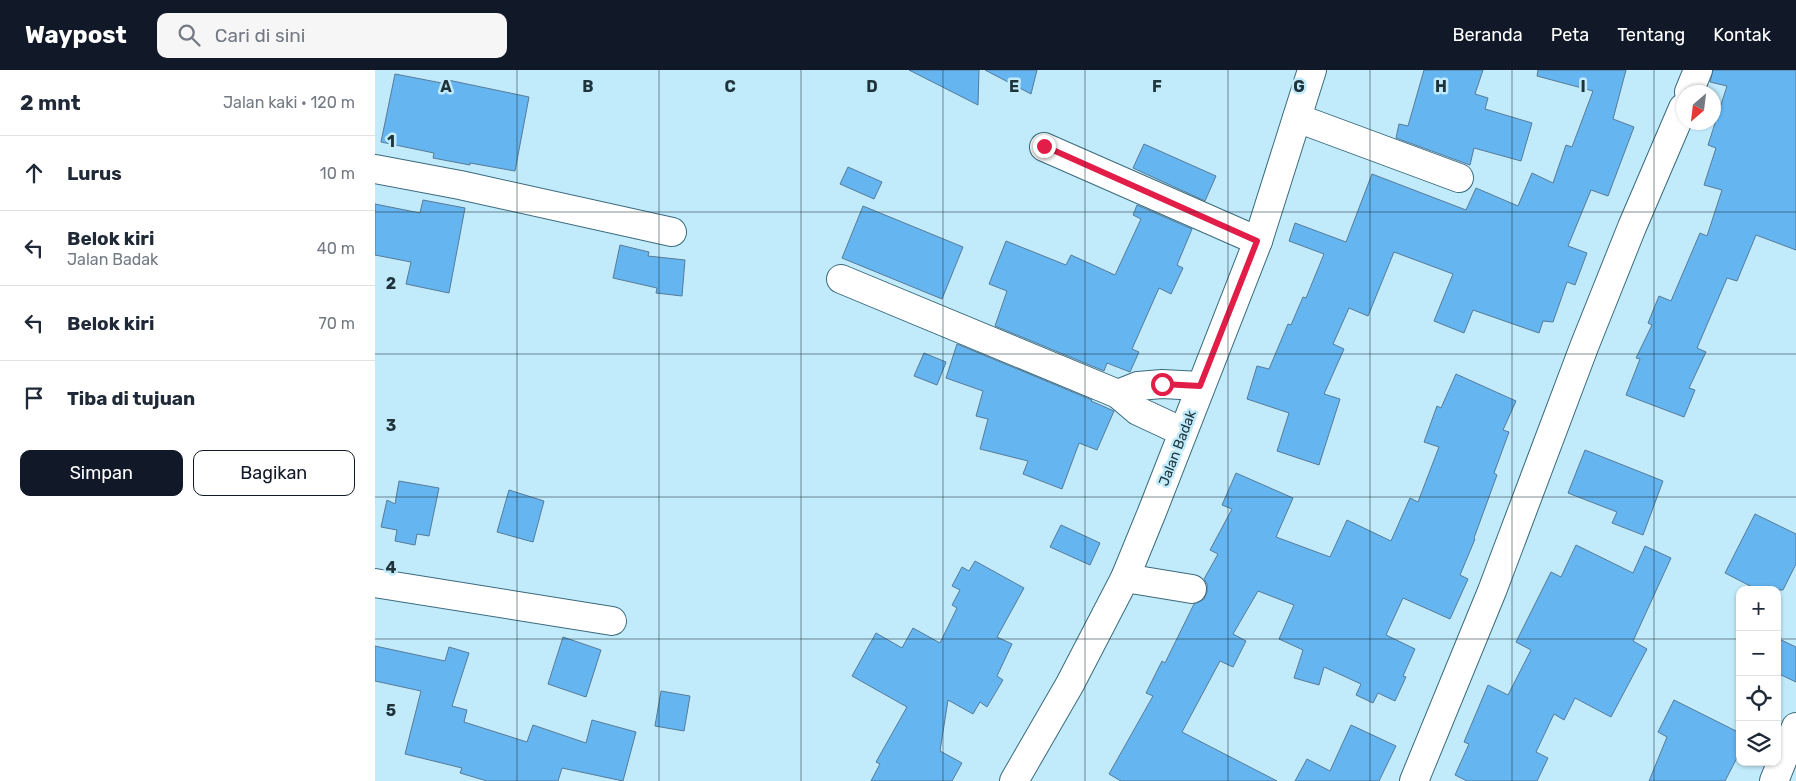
<!DOCTYPE html>
<html lang="id">
<meta charset="utf-8">
<style>
:root{--surface:#fff;--page:#f6f6f7;--text:#1f2937;--muted:#747a83;--line:#e0e1e3;--accent:#111827}
body{margin:0;font-family:Rubik,sans-serif;background:var(--page);color:var(--text)}
.controls{position:absolute;right:15px;bottom:15px;display:grid;overflow:hidden;border-radius:10px;box-shadow:0 1px 4px #0004}
.controls button{width:45px;height:45px;display:grid;place-items:center;padding:0;border:0;border-bottom:1px solid var(--line);background:var(--surface);color:var(--text);font:25px sans-serif}
.compass{position:absolute;left:1301px;top:15px;width:45px;height:45px;border-radius:50%;background:var(--surface);box-shadow:0 1px 4px #0004;rotate:208deg}
.stop{position:absolute;width:15px;height:15px;margin:-11px;border:4px solid #e11d48;border-radius:50%;background:#fff}
.stop.end{background:#e11d48;border-color:#fff;box-shadow:0 1px 5px #0008}
.list{margin:0;padding:0;list-style:none}
h2{display:flex;justify-content:space-between;align-items:center;height:65px;margin:0;padding:0 20px;font-size:21px}
h2 small{font-size:16px;font-weight:400;color:var(--muted)}
.list li{display:grid;grid-template-columns:32px 1fr auto;gap:15px;align-items:center;box-sizing:border-box;height:75px;padding:0 20px;border-top:1px solid var(--line)}
.list b{display:block;font-size:19px;white-space:nowrap}
.list p{margin:0;font-size:16px;white-space:nowrap;color:var(--muted)}
.list em{font-size:16px;font-style:normal;color:var(--muted)}
.actions{display:flex;gap:10px;padding:15px 20px}
.actions a{flex:1;padding:11px 0;border:1px solid var(--accent);border-radius:10px;text-align:center;font-size:18px;color:var(--accent)}
.actions .main{background:var(--accent);color:#fff}
.icon{flex:none;width:28px;height:28px;fill:none;stroke:currentColor;stroke-width:2;stroke-linecap:round;stroke-linejoin:round}
.map{position:relative;flex:none;width:1421px;height:711px;overflow:hidden}
header{display:flex;align-items:center;gap:30px;box-sizing:border-box;height:70px;padding:0 25px;background:var(--accent);color:#fff}
header strong{font-size:24px}
nav{display:flex;gap:28px;margin-inline-start:auto;font-size:18px}
.search{width:350px;height:45px;background:var(--page);display:flex;align-items:center;gap:12px;box-sizing:border-box;padding:0 18px;border-radius:10px;color:var(--muted);font-size:19px}
main{display:flex}
aside{flex:1;background:var(--surface)}
.map>svg:first-child{display:block}
</style>
<header>
<strong>Waypost</strong>
<div class="search"><svg class="icon" aria-label="search" viewBox="0 0 24 24"><circle cx="10" cy="10" r="6"/><path d="M15 15l6 6"/></svg>Cari di sini</div>
<nav><a>Beranda</a><a>Peta</a><a>Tentang</a><a>Kontak</a></nav>
</header>
<main>
<aside>
<h2>2 mnt<small>Jalan kaki · 120 m</small></h2>
<ul class="list">
<li><svg class="icon" aria-label="ahead" viewBox="0 0 24 24"><path d="M12 20V5M6 11l6-6 6 6"/></svg><div><b>Lurus</b></div><em>10 m</em></li>
<li><svg class="icon" aria-label="left" viewBox="0 0 24 24"><path d="M17 20v-9H6M10 6l-5 5 5 5"/></svg><div><b>Belok kiri</b><p>Jalan Badak</p></div><em>40 m</em></li>
<li><svg class="icon" aria-label="left" viewBox="0 0 24 24"><path d="M17 20v-9H6M10 6l-5 5 5 5"/></svg><div><b>Belok kiri</b></div><em>70 m</em></li>
<li><svg class="icon" aria-label="arrive" viewBox="0 0 24 24"><path d="M6 21V4h12l-3 4 3 4H6"/></svg><div><b>Tiba di tujuan</b></div></li>
</ul>
<div class="actions"><a class="main">Simpan</a><a>Bagikan</a></div>
</aside>
<div class="map">
<svg width="1421" height="711" viewBox="0 0 1421 711">
<rect width="100%" height="100%" fill="#c1eafa"/>
<!-- building -->
<g fill="#65b5f1" stroke="#577b97">
<polygon points="534,0 604,0 603,35"/>
<polygon points="610,0 662,0 656,24"/>
<polygon points="1049,0 1108,0 1100,24 1113,28 1110,39 1157,53 1146,91 1099,78 1095,95 1021,68 1024,54 1033,56"/>
<polygon points="1163,0 1251,0 1238,49 1259,57 1233,126 1216,120 1193,176 1212,183 1200,215 1192,212 1178,252 1168,251 1164,263 1098,240 1089,263 1059,251 1078,204 1019,182 993,246 974,238 958,274 969,279 949,324 965,329 944,395 902,381 914,343 872,329 882,296 894,299 913,254 916,255 928,227 931,228 949,184 914,171 920,153 971,172 997,104 1091,140 1101,118 1143,136 1157,103 1178,113 1191,75 1197,77 1218,21 1162,6"/>
<polygon points="1338,0 1421,0 1421,180 1381,165 1362,211 1352,208 1322,278 1331,282 1314,318 1320,320 1309,347 1251,325 1265,289 1261,288 1277,255 1273,253 1284,226 1296,231 1325,163 1332,166 1347,120 1329,115 1341,78 1333,75 1352,16 1335,12"/>
<polygon points="20,4 72,14 73,10 154,27 140,101 95,93 95,95 58,88 59,83 6,72"/>
<polygon points="769,74 841,106 830,131 758,98"/>
<polygon points="473,97 507,112 499,129 465,114"/>
<polygon points="48,130 90,138 74,223 31,214 36,192 0,185 0,134 45,143"/>
<polygon points="762,135 817,159 802,195 808,198 796,224 784,218 757,279 764,282 755,302 732,293 729,301 620,256 632,221 614,214 631,171 691,195 696,185 740,205 766,149 758,145"/>
<polygon points="488,136 588,177 567,229 467,188"/>
<polygon points="245,175 274,182 273,186 310,190 307,226 281,223 282,218 238,208"/>
<polygon points="582,274 717,330 716,331 739,341 722,380 704,373 687,419 648,404 653,391 605,379 613,349 601,346 608,321 571,308"/>
<polygon points="549,283 571,292 562,315 539,306"/>
<polygon points="1081,304 1141,331 1128,360 1134,362 1119,403 1122,405 1099,468 1100,469 1085,505 1093,509 1075,549 1028,528 1011,565 1040,579 1028,606 1031,607 1020,631 1003,623 998,633 981,625 986,614 949,597 944,615 919,608 928,580 904,569 919,535 883,521 858,564 871,571 858,597 845,591 807,662 902,711 746,711 734,704 778,626 771,623 787,591 790,593 819,534 829,529 832,522 832,514 829,509 843,484 835,480 857,439 847,435 861,403 918,428 901,467 955,487 972,450 1016,471 1035,428 1043,432 1064,377 1049,372 1062,336 1066,338"/>
<polygon points="1210,380 1288,411 1268,465 1237,453 1242,442 1193,423"/>
<polygon points="24,411 64,418 54,466 42,464 40,475 20,471 22,460 6,457 12,430 20,434"/>
<polygon points="134,420 169,431 158,472 122,462"/>
<polygon points="1380,444 1421,464 1421,494 1408,520 1383,520 1350,503"/>
<polygon points="686,455 725,473 715,495 675,477"/>
<polygon points="1201,475 1258,503 1270,476 1296,488 1258,571 1272,579 1236,647 1200,628 1189,650 1179,644 1161,682 1173,688 1162,711 1092,711 1080,705 1094,674 1089,672 1113,615 1133,625 1156,580 1141,572 1176,502 1186,507"/>
<polygon points="600,491 649,518 622,567 637,574 622,606 628,610 612,637 605,632 598,644 573,630 565,681 587,693 577,711 496,711 505,694 501,692 532,637 477,606 501,563 527,578 538,558 565,573 582,538 577,535 585,520 577,516 587,497 594,501"/>
<polygon points="188,567 226,580 211,627 173,614"/>
<polygon points="1402,568 1421,577 1421,612 1402,603"/>
<polygon points="0,576 70,591 74,577 94,583 77,636 92,640 89,652 152,672 158,655 211,673 217,650 261,662 248,711 187,698 183,711 112,711 85,703 87,698 30,684 46,621 0,611"/>
<polygon points="286,621 315,626 309,661 280,656"/>
<polygon points="1299,630 1365,663 1365,682 1350,711 1274,711 1292,667 1283,662"/>
<polygon points="976,655 1021,676 1004,711 920,711 932,689 955,701"/>
</g>
<g fill="none" stroke-linecap="round" stroke-linejoin="round">
<defs>
<g id="minor">
<polyline points="1314,22 1323,0"/>
<polyline points="922,48 1084,108"/>
<polyline points="669,77 883,171"/>
<polyline points="0,99 85,115 297,162"/>
<polyline points="466,209 743,324 763,316 787,314 825,316"/>
<polyline points="743,324 763,341 808,362"/>
<polyline points="750,508 817,519"/>
<polyline points="0,513 237,551"/>
<polyline points="639,711 695,614 750,508 777,442 883,171 937,0"/>
<polyline points="1039,711 1117,521 1209,277 1257,157 1308,38"/>
<polyline points="1399,711 1421,657"/>
</g>
</defs>
<!-- minor casing -->
<use href="#minor" stroke="#3a6b7d" stroke-width="30"/>
<!-- minor -->
<use href="#minor" stroke="#fff" stroke-width="28"/>
</g>
<g fill="none" stroke-linecap="round" stroke-linejoin="round">
<!-- route -->
<polyline stroke="#e11d48" stroke-width="6" points="669,76 882,171 825,316 787,314"/>
</g>
<!-- grid -->
<path fill="none" stroke="#1e333a" stroke-width="1" stroke-opacity="0.55" d="M142,0V711M284,0V711M426,0V711M568,0V711M710,0V711M853,0V711M995,0V711M1137,0V711M1279,0V711M0,142H1421M0,284H1421M0,427H1421M0,569H1365M1402,569H1421"/>
<g text-anchor="middle" stroke-width="5" stroke-linejoin="round" paint-order="stroke">
<!-- street labels -->
<g font-size="14" fill="#1e333a" stroke="#c1eafa">
<text transform="translate(802 378) rotate(-69)" y="5">Jalan Badak</text>
</g>
</g>
<g font-size="16" text-anchor="middle" font-weight="bold" fill="#1e333a" stroke="#c1eafa" stroke-width="5" stroke-linejoin="round" paint-order="stroke">
<text x="71" y="22">A</text>
<text x="213" y="22">B</text>
<text x="355" y="22">C</text>
<text x="497" y="22">D</text>
<text x="639" y="22">E</text>
<text x="782" y="22">F</text>
<text x="924" y="22">G</text>
<text x="1066" y="22">H</text>
<text x="1208" y="22">I</text>
<text x="16" y="77">1</text>
<text x="16" y="219">2</text>
<text x="16" y="361">3</text>
<text x="16" y="503">4</text>
<text x="16" y="646">5</text>
</g>
</svg>
<div class="controls">
<button>+</button>
<button>−</button>
<button><svg class="icon" aria-label="locate" viewBox="0 0 24 24"><circle cx="12" cy="12" r="6"/><path d="M12 2v4M12 18v4M2 12h4M18 12h4"/></svg></button>
<button><svg class="icon" aria-label="layers" viewBox="0 0 24 24"><path d="M12 4l9 5-9 5-9-5zM3 14l9 5 9-5"/></svg></button>
</div>
<svg class="compass" viewBox="-18 -18 36 36"><path d="M0-13l5 13h-10z" fill="#e53935"/><path d="M0 13l5-13h-10z" fill="#747a83"/></svg>
<div class="stop" style="left:787px;top:314px"></div>
<div class="stop end" style="left:669px;top:76px"></div>
</div>
</main>
